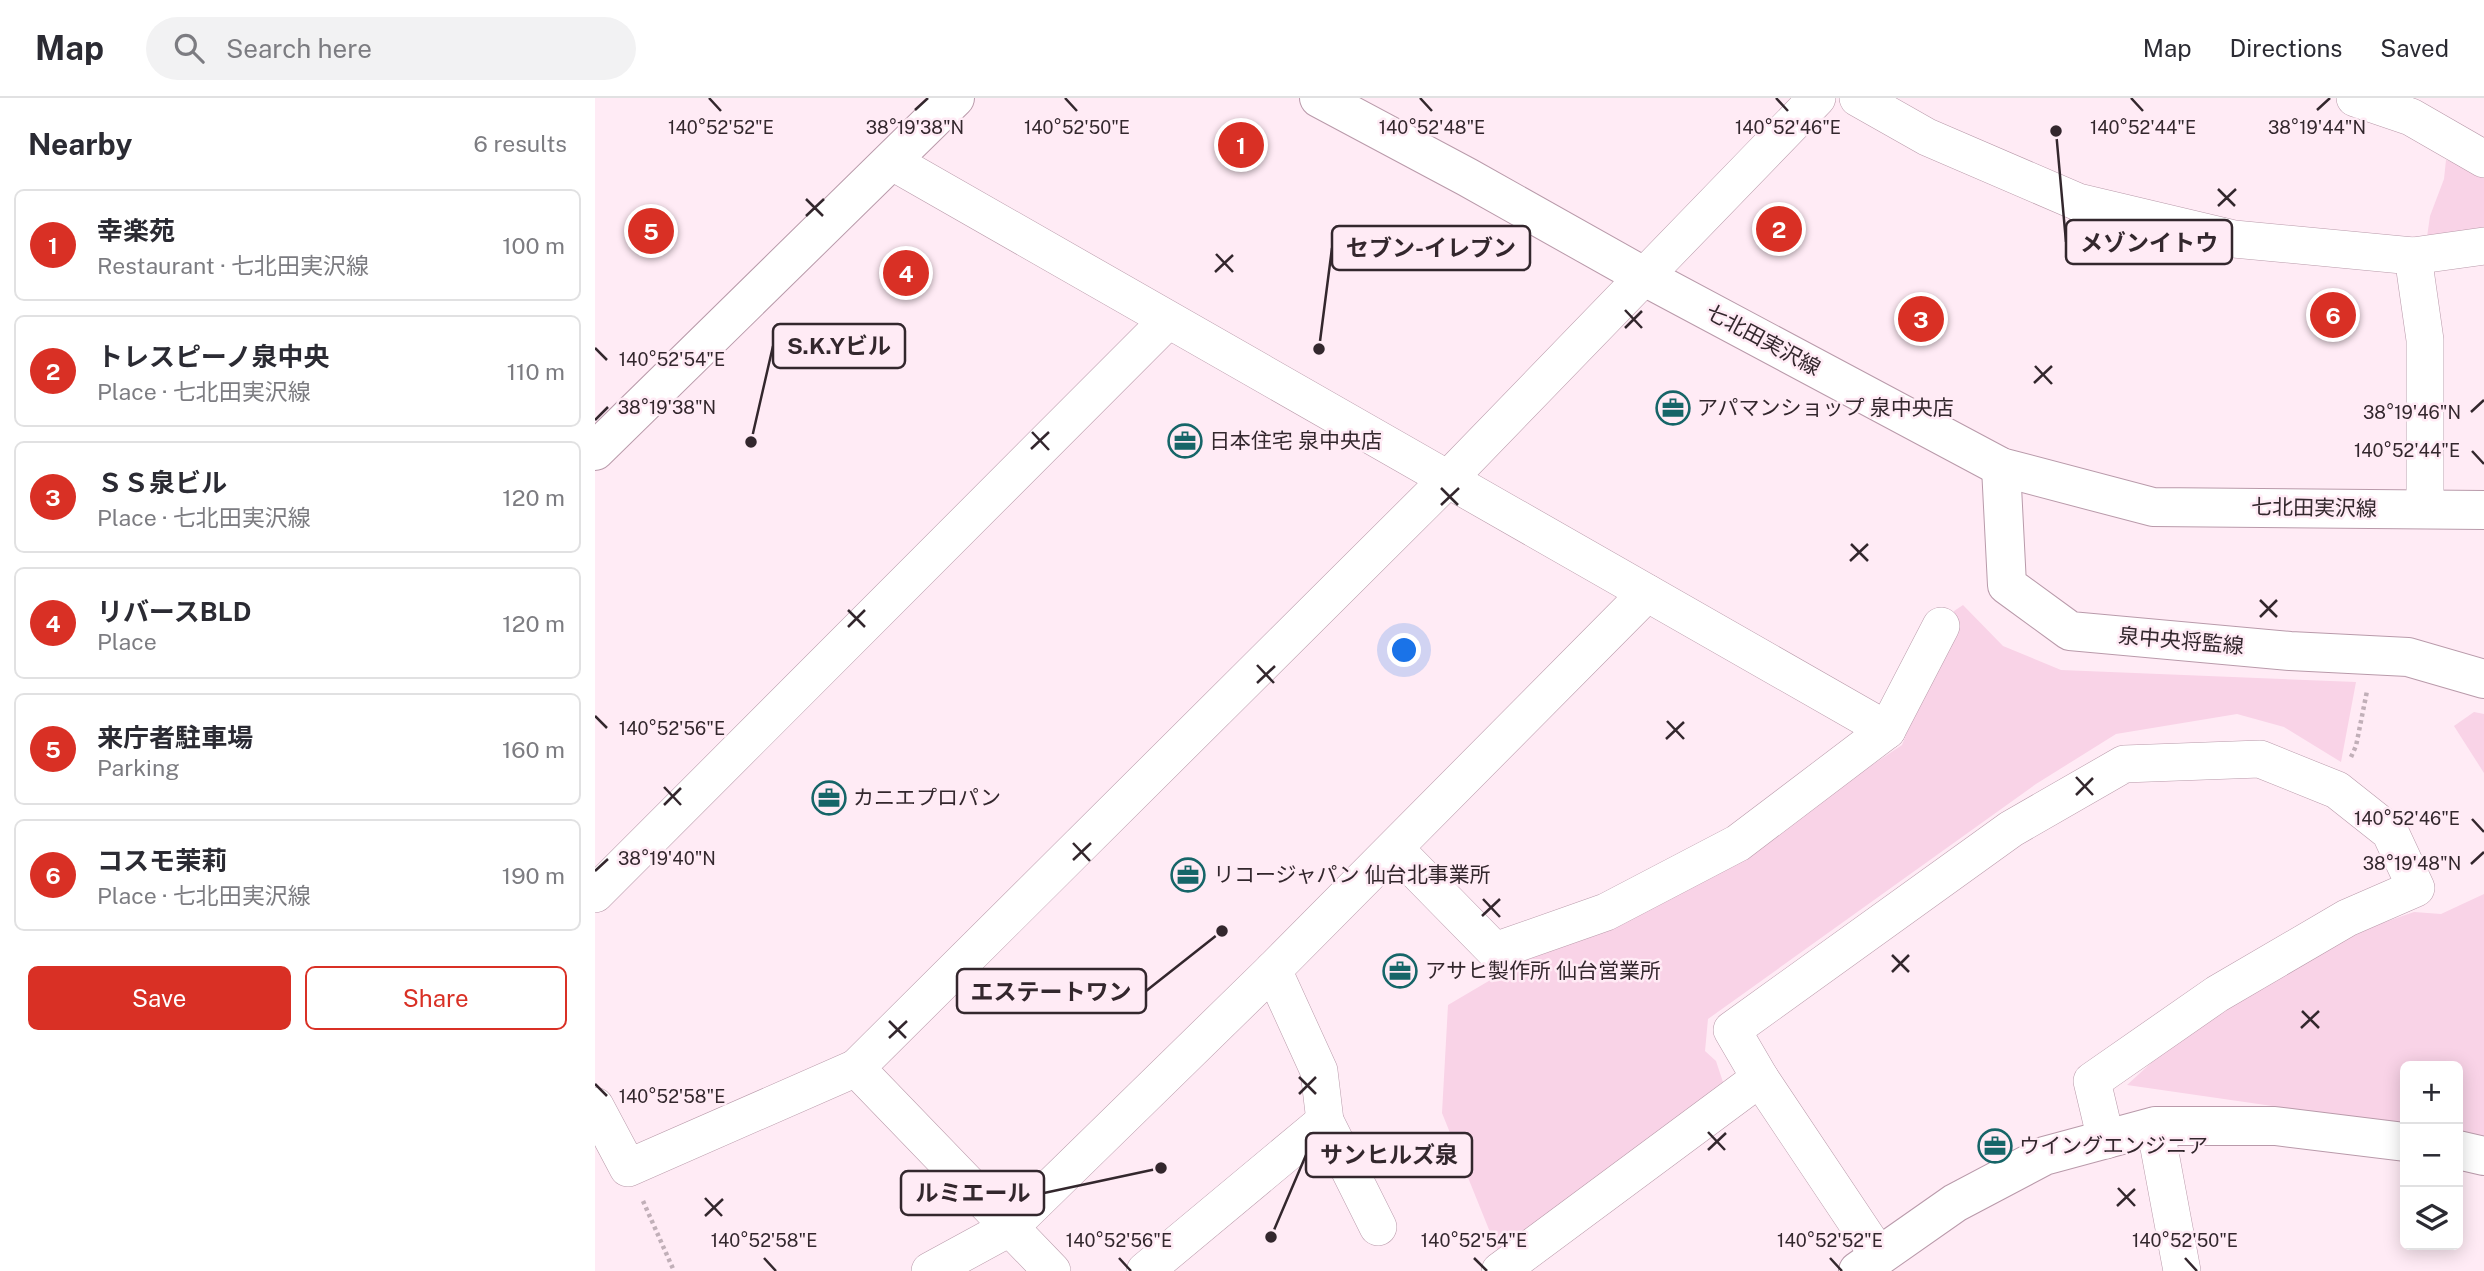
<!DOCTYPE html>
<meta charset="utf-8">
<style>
:root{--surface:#fff;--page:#f2f2f3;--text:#2b2b33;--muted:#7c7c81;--line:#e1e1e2;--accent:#d93025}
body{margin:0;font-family:"Public Sans","Noto Sans JP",sans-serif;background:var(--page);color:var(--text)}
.controls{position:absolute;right:21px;bottom:21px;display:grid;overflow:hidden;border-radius:10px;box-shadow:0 4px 18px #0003}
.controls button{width:63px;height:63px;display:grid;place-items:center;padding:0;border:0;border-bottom:2px solid var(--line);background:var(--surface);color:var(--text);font:35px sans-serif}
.you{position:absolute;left:810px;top:553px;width:24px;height:24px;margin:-18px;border:5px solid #fff;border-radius:50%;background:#1a73e8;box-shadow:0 0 0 10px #1a73e833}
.badge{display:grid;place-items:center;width:46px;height:46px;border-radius:50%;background:var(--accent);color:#fff;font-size:23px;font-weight:700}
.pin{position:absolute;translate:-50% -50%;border:4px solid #fff;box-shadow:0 2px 7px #0006}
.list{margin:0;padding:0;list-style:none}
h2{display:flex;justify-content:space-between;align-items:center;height:91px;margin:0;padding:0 28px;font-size:30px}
h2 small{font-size:23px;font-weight:400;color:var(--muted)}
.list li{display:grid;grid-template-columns:46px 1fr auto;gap:21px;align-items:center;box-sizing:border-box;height:112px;margin:0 14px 14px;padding:0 14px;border:2px solid var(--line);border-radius:10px}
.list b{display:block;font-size:26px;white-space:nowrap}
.list p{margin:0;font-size:23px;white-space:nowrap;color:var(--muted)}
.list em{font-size:23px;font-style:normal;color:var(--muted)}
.actions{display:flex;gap:14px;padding:21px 28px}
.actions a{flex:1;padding:16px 0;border:2px solid var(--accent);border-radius:10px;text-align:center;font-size:24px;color:var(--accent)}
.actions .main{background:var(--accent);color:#fff}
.icon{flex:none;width:38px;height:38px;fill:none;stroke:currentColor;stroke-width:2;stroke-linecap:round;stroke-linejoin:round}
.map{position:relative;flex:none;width:1889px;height:1173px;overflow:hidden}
header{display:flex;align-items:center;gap:42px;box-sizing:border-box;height:98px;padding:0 35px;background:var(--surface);border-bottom:2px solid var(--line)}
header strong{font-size:33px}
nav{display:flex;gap:38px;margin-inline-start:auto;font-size:24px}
.search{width:490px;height:63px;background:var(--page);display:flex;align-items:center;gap:18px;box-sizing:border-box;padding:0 24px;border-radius:38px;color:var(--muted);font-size:26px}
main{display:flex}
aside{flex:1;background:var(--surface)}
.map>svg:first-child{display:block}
</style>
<header>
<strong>Map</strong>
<div class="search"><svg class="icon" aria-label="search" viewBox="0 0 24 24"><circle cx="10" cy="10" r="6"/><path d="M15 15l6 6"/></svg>Search here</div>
<nav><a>Map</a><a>Directions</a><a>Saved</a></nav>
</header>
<main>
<aside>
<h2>Nearby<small>6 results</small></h2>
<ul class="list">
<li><span class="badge">1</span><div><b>幸楽苑</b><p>Restaurant · 七北田実沢線</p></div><em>100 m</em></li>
<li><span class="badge">2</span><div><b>トレスピーノ泉中央</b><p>Place · 七北田実沢線</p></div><em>110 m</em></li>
<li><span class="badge">3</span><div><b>ＳＳ泉ビル</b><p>Place · 七北田実沢線</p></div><em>120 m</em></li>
<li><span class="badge">4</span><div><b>リバースBLD</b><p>Place</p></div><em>120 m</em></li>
<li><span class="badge">5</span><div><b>来庁者駐車場</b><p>Parking</p></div><em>160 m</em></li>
<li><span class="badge">6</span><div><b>コスモ茉莉</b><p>Place · 七北田実沢線</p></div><em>190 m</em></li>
</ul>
<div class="actions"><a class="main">Save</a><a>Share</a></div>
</aside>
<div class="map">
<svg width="1889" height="1173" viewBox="0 0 1889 1173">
<rect width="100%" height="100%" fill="#ffebf5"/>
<!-- green -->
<g fill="#f9d3e7">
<polygon points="1851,62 1889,72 1889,137 1831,146 1835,118 1849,81"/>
<polygon points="1368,507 1408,548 1466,572 1761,584 1746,664 1689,629 1642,616 1521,636 1441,686 1113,921 1110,953 1121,963 1128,984 903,1154 847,1015 853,907 948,851 1121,771 1307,647 1359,513"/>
<polygon points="1879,614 1889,616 1889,675 1859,628"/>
<polygon points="1889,796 1889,1039 1863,1035 1863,968 1810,968 1810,1027 1532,987 1568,954 1686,876 1764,833 1819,814 1846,816"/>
</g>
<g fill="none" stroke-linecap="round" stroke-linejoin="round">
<defs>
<g id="street">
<polyline points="1263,0 1332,39 1483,104 1639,141 1818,158 1889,148"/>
<polyline points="1760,0 1816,19 1889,61"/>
<polyline points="296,63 1292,632"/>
<polyline points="1818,158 1830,242 1830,411"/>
<polyline points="800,751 900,853 1011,814 1143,745 1292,632 1346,528"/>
<polyline points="0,796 573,222"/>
<polyline points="678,872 724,973 730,1023 783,1129"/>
<polyline points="0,1008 33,1070 261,970"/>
<polyline points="1560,1028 1587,1173"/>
<polyline points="1284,1158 1165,980 1137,932 1416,731 1529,666 1665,661 1742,692 1795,734 1821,790 1752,820 1622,896 1497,983 1511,1042"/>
<polyline points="335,1173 414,1130 678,872 1052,495"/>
<polyline points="457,1173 261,970 853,381 1222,0"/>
<polyline points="550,1173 730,1023"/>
<polyline points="905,1173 1165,980"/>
</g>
<g id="secondary">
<polyline points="724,0 872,79 1050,179 1406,369 1558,409 1889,412"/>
<polyline points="0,353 360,0"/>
<polyline points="1406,369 1412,487 1475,533 1695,553 1813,559 1889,581"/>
<polyline points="1863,1052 1889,1058"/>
<polyline points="1263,1173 1360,1105 1449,1058 1560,1028 1680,1028 1810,1044"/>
</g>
</defs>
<!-- street casing -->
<use href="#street" stroke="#b99aaa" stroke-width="38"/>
<!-- secondary casing -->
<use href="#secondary" stroke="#b99aaa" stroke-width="40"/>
<!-- path -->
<g stroke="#c1afb8" stroke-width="4.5" stroke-dasharray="3.5 3.5" stroke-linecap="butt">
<polyline points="1756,659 1761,648 1772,593"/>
<polyline points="48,1103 79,1173"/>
</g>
<!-- street -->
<use href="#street" stroke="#fff" stroke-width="37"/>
<!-- secondary -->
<use href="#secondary" stroke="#fff" stroke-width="38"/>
</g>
<!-- ticks -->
<path fill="none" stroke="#33272d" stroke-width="2.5" d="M114,0L126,13M470,0L482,13M825,0L837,13M1181,0L1193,13M1536,0L1548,13M320,12L333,0M1722,12L1735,0M1623,91L1640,108M211,101L228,118M1623,108L1641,91M211,118L229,101M621,156L638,174M620,174L638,157M1030,212L1047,230M1030,230L1047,213M0,250L12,262M1440,268L1457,286M1439,285L1457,268M1876,314L1889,302M0,322L13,309M437,334L454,352M436,351L454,334M1877,353L1889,366M846,390L863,407M846,407L864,390M1256,446L1273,463M1255,463L1273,446M1665,502L1682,519M253,512L270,529M1665,519L1682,502M253,529L270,512M662,567L679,585M662,585L680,568M0,618L12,630M1072,623L1089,641M1071,641L1089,624M1481,679L1498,697M69,689L86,707M1481,697L1498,680M69,707L86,690M1877,721L1889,734M478,745L495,763M478,762L496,745M1876,766L1889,754M0,773L13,761M888,801L905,819M887,818L905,801M1297,857L1314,874M1297,874L1314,857M1707,913L1724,930M294,923L311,940M1706,930L1724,913M294,940L312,923M704,979L721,996M0,986L12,998M704,996L721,979M1113,1034L1130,1052M1113,1052L1131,1035M1523,1090L1540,1108M110,1100L127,1118M1522,1108L1540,1091M110,1118L128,1101M169,1160L181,1173M524,1160L536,1173M879,1160L892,1173M1235,1160L1247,1173M1590,1160L1602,1173"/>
<!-- icons -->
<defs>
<symbol id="office-ring" viewBox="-11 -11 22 22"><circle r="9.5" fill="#ffebf5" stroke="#166568" stroke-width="1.5"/><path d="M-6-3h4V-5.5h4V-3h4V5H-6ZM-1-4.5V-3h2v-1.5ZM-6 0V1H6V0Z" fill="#166568"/></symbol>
</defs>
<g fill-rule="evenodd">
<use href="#office-ring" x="1059" y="291" width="38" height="38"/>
<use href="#office-ring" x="571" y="324" width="38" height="38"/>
<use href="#office-ring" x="215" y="681" width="38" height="38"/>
<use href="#office-ring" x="574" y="758" width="38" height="38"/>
<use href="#office-ring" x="786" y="854" width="38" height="38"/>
<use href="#office-ring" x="1381" y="1029" width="38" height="38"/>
</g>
<g text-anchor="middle" stroke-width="5" stroke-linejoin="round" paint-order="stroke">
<!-- street labels -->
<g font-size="21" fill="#33272d" stroke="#ffebf5">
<text transform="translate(1168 242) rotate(28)" y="7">七北田実沢線</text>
<text transform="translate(1719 410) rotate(1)" y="7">七北田実沢線</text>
<text transform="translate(1586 543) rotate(5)" y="7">泉中央将監線</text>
</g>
<!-- poi labels -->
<g font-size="21" fill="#33272d" stroke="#ffebf5" text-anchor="start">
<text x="1102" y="317">アパマンショップ 泉中央店</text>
<text x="614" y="350">日本住宅 泉中央店</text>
<text x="258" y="707">カニエプロパン</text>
<text x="618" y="784">リコージャパン 仙台北事業所</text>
<text x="830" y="880">アサヒ製作所 仙台営業所</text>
<text x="1424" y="1055">ウイングエンジニア</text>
</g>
</g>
<g font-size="18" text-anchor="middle" fill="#33272d" stroke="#ffebf5" stroke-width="5" stroke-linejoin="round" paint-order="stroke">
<text x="320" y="36">38°19'38"N</text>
<text x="1722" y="36">38°19'44"N</text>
<text x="126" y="36">140°52'52"E</text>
<text x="482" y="36">140°52'50"E</text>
<text x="837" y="36">140°52'48"E</text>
<text x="1193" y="36">140°52'46"E</text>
<text x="1548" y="36">140°52'44"E</text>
<text x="77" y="268">140°52'54"E</text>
<text x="72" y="316">38°19'38"N</text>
<text x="1817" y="321">38°19'46"N</text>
<text x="1812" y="359">140°52'44"E</text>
<text x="77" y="637">140°52'56"E</text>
<text x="1812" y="727">140°52'46"E</text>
<text x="72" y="767">38°19'40"N</text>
<text x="1817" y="772">38°19'48"N</text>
<text x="77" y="1005">140°52'58"E</text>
<text x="169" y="1149">140°52'58"E</text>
<text x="524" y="1149">140°52'56"E</text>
<text x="879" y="1149">140°52'54"E</text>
<text x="1235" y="1149">140°52'52"E</text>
<text x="1590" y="1149">140°52'50"E</text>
</g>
<!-- callouts -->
<path fill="none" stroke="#33272d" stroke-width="2.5" d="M1461 33L1471 144M724 251L737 150M156 344L178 248M627 833L551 893M676 1139L711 1057M566 1070L449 1095"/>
<g fill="#33272d" stroke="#ffebf5" stroke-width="2.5">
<circle cx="1461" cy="33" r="7"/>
<circle cx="724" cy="251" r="7"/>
<circle cx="156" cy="344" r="7"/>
<circle cx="627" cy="833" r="7"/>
<circle cx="676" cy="1139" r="7"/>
<circle cx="566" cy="1070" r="7"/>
</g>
<g fill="#ffebf5" stroke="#33272d" stroke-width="2.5">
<rect x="1471" y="122" width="166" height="44" rx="7"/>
<rect x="737" y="128" width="198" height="44" rx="7"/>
<rect x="178" y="226" width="132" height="44" rx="7"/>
<rect x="362" y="871" width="189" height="44" rx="7"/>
<rect x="711" y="1035" width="166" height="44" rx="7"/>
<rect x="306" y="1073" width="143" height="44" rx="7"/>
</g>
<g font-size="23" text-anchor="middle" font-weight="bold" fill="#33272d">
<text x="1554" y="153">メゾンイトウ</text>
<text x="836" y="158">セブン-イレブン</text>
<text x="244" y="256">S.K.Yビル</text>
<text x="456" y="902">エステートワン</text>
<text x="794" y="1065">サンヒルズ泉</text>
<text x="378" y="1103">ルミエール</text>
</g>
</svg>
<div class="controls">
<button>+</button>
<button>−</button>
<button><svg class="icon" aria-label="layers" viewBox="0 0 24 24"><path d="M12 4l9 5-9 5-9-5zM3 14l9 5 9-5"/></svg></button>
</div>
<div class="you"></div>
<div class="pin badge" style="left:646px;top:47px">1</div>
<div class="pin badge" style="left:1184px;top:131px">2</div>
<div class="pin badge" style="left:1326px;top:221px">3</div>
<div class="pin badge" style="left:311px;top:175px">4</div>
<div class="pin badge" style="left:56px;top:133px">5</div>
<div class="pin badge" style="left:1738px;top:217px">6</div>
</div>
</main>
